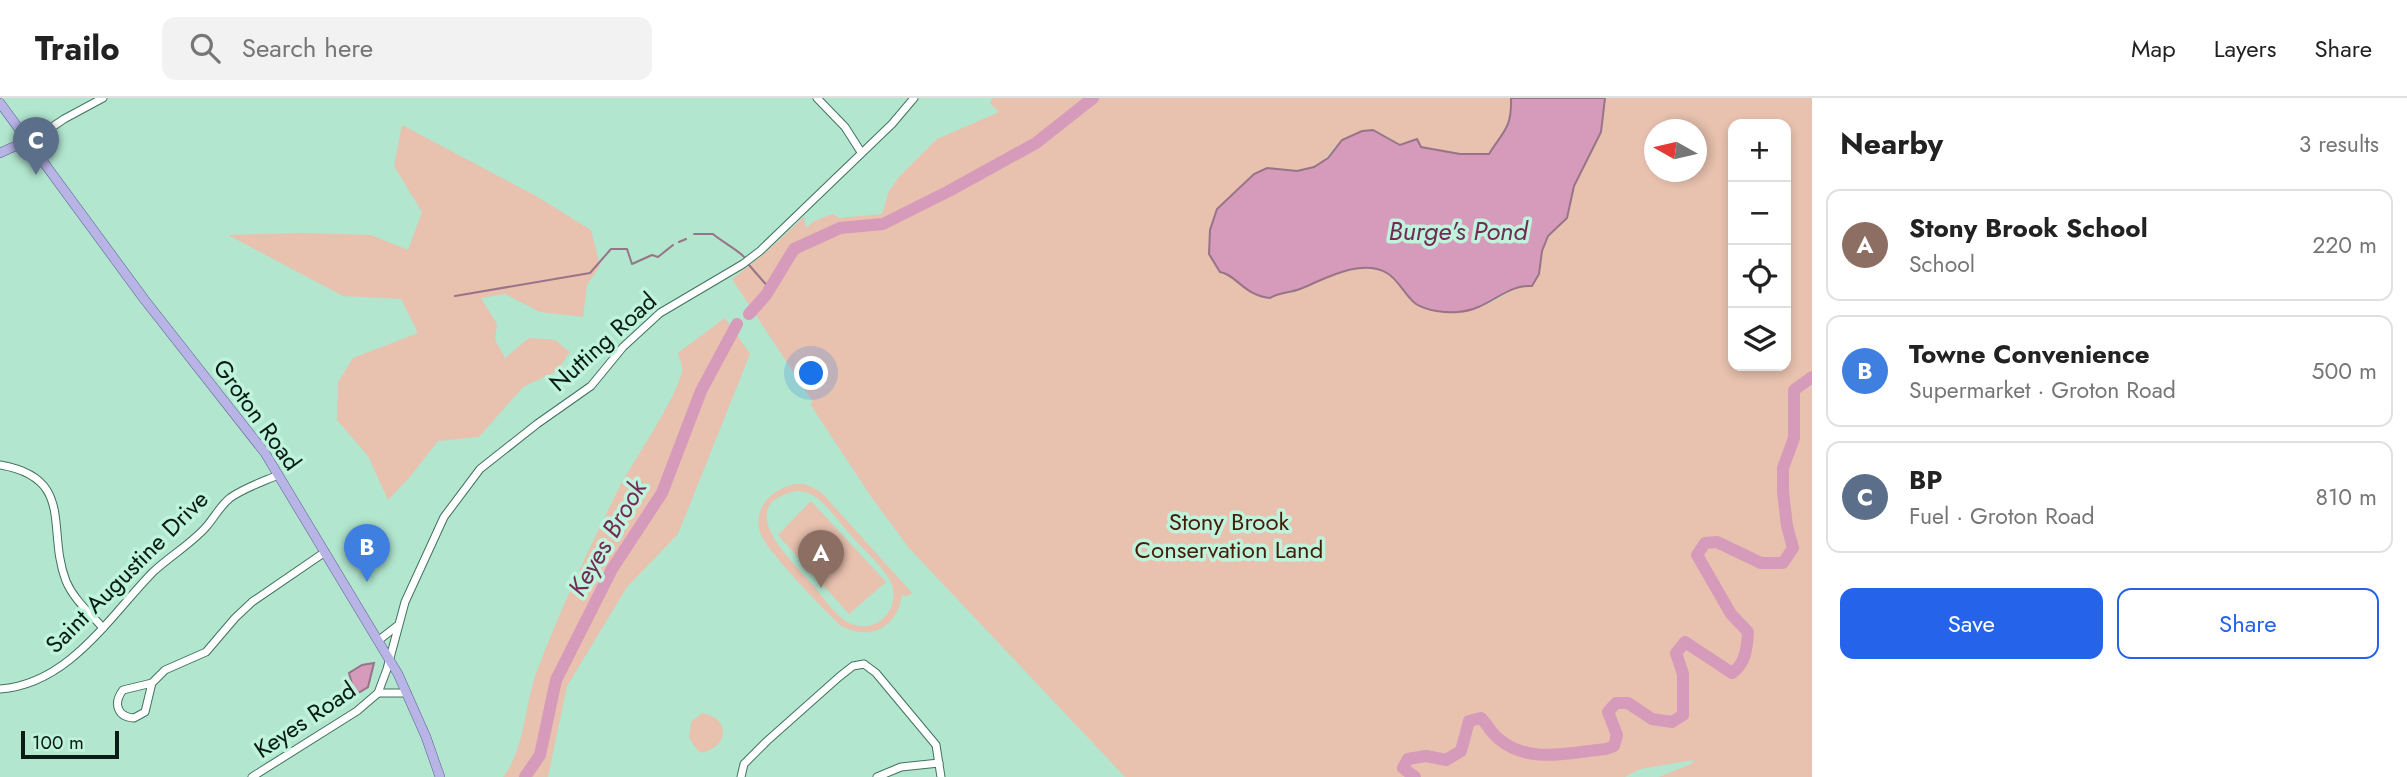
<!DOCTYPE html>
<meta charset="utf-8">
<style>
:root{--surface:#fff;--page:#f2f2f2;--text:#222;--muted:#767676;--line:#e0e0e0;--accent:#2563eb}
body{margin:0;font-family:Jost,sans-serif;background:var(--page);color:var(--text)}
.controls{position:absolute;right:21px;top:21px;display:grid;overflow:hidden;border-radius:14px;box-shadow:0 4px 10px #0003}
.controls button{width:63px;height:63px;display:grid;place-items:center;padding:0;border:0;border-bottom:2px solid var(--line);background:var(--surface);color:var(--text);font:35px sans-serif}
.compass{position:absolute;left:1644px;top:21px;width:63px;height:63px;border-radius:50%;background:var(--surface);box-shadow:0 4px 10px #0003;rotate:278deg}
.scale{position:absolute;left:21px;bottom:18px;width:98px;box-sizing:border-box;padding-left:7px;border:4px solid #081c15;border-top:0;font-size:19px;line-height:24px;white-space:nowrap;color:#081c15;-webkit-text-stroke:5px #bff3dc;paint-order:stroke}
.you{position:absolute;left:812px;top:276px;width:24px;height:24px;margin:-18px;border:5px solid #fff;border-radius:50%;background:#1a73e8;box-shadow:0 0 0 10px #1a73e833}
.badge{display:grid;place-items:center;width:46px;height:46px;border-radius:50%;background:var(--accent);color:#fff;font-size:23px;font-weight:700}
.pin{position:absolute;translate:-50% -58px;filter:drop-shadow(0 2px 4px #0008)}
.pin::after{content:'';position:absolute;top:37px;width:24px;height:21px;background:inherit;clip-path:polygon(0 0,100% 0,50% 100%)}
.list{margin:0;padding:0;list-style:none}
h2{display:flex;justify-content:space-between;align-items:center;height:91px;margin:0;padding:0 28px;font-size:30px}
h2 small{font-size:23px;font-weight:400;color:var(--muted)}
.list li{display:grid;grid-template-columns:46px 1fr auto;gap:21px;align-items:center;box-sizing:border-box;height:112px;margin:0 14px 14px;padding:0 14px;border:2px solid var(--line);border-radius:14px}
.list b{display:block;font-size:26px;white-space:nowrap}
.list p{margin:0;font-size:23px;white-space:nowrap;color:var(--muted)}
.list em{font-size:23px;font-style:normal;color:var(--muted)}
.actions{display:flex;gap:14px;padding:21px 28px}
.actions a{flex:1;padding:16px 0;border:2px solid var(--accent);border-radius:14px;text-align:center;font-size:24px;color:var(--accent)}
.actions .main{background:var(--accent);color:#fff}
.icon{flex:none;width:38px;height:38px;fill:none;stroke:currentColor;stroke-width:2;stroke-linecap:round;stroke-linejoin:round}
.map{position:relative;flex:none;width:1812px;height:679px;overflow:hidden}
header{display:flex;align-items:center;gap:42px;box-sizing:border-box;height:98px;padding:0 35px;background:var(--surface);border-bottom:2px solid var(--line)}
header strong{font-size:33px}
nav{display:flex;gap:38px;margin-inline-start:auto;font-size:24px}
.search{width:490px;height:63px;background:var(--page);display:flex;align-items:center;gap:18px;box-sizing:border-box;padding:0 24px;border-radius:14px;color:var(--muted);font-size:26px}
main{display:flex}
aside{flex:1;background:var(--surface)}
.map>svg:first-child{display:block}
</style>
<header>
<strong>Trailo</strong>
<div class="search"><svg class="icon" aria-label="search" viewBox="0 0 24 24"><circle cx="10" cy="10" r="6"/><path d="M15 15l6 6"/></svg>Search here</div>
<nav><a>Map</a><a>Layers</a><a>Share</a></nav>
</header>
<main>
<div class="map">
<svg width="1812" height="679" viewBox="0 0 1812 679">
<rect width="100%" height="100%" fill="#b2e6cf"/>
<!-- green -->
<g fill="#e8c1af" fill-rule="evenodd">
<path d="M993,0H1511C1512,31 1503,32 1489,56H1460L1420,49L1417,41L1400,47L1382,35L1335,48C1317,77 1297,73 1267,70L1226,175L1242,189L1270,200C1280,193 1290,195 1300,191C1325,181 1359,159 1386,174C1399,182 1404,197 1416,205C1426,213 1445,214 1457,214C1487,213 1513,189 1539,176L1542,153L1548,138L1566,120L1574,88L1600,34L1605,0H1812V679H1659L1691,666L1694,662L1640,671L1625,679H1125L909,450L872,400L810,306L813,304L732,181L764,156L804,119L806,130L814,123L833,116L839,120L882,116L889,93L899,79L937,41L997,15L998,13L990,5ZM1733,26H1786V268H1733ZM1654,32H1696V74H1654Z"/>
<polygon points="402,27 536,98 591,132 600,168 587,187 583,219 540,214 505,196 481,200 497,226 495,242 505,260 529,240 555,242 570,254 557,273 523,289 479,339 438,343 409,380 388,402 368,358 337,322 338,284 353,260 418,235 401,201 343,198 228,137 303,135 371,137 408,152 422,114 394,68"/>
<path d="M725,220L750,256L678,436L627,489L567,588L548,679H503C526,649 524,607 537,573C561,510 590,448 620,388C632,366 683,290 682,271C682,266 679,260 678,255Z"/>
<path d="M796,386H805L821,394L912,495L906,499L902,496C898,529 871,544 841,528C825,513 768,454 761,437C751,411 772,390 796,386ZM796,393C804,393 809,395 816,399C831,411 843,429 856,443C866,454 880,466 888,479C901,498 890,525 867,528C861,529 852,527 847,524C833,515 821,496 810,484C789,460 732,407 796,393Z"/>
<polygon points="811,403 886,484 849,516 778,437"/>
<path d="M702,615C717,617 730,630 719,645C716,649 709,652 704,655L698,653L689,640L691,624Z"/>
</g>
<!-- water -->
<g fill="#d69aba" stroke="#987488" stroke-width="2">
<path d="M1511,0H1605L1601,34L1574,88L1567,120L1548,138L1542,153L1539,176L1532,188C1505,186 1489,212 1458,214C1446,215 1427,213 1416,206C1405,198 1399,182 1387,175C1360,160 1325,181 1300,191C1290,195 1279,194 1270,200C1243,197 1237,177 1220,174L1209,156L1210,132L1217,111L1254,76L1267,70L1297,73L1314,69L1328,60L1342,42L1362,33L1373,32L1400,47L1417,41L1421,49L1460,56H1489C1503,33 1512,31 1511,0Z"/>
<polygon points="374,565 368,589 355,597 349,575 362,567"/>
</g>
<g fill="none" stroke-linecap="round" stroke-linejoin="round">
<!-- stream -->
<g stroke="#987488" stroke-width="2">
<path d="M694,136H713C721,143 741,154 745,160"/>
<polyline points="679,144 686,141"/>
<polyline points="749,167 770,191"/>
<polyline points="455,198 590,175 611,151 627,151 632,166 652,157 658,159 673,147"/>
</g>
<!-- river -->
<g stroke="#d69aba" stroke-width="12">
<polyline points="749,216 766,197 794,151 840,130 883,126 949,93 1036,45 1093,0"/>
<polyline points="525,679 540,657 556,582 612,471 662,395 701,293 737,226"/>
<path d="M1415,679L1403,670L1408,661L1426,658L1446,662L1461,653L1469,623L1481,620C1487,626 1492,636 1499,641C1529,667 1571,654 1606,651L1614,648L1617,637L1608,614L1616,605H1628L1652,621L1672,624L1683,617V576L1676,555L1685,544L1732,575C1746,565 1747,550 1748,534L1731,516L1697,457L1705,445L1717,444L1761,465H1783L1793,450L1787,428L1783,394V370L1794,340V292L1812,279"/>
</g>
<defs>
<g id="minor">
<polyline points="817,0 845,29 861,54"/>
<polyline points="30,44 64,21 103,0"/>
<path d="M0,367C76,380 46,432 66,483C74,502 90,515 103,530"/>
<polyline points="379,542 397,528"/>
<path d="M152,585L145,614L134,620C117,619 113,605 123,592L152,585L165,572L206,554L235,520L252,504L325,454"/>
<path d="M0,591C69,586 109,519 153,474C170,458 191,446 206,429C214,420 220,408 230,400C244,390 262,384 278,377"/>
<polyline points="378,595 407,595"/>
<polyline points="252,679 357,613 378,595 387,571 405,504 444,419 480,371 537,326 591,288 623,249 660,215 743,166 760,153 892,26 914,0"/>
<polyline points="741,679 744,666 767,643 839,579 853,568 864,566 876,575 936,647 941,679"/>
<polyline points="877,679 901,669 939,665"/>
</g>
<g id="major">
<polyline points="0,5 144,201 265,355 398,576 426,639 440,679"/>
<polyline points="0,55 22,45 30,44"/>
</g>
</defs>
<!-- minor casing -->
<use href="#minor" stroke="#41725f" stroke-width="9"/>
<!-- major casing -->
<use href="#major" stroke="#5c5e92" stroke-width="10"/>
<!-- minor -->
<use href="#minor" stroke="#fff" stroke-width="7"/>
<!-- major -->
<use href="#major" stroke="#b8b4e6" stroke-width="9"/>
</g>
<g text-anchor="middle" stroke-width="7" stroke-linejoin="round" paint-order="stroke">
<!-- street labels -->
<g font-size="24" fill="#081c15" stroke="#bff3dc">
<text transform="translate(603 244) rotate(-42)" y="8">Nutting Road</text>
<text transform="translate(257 317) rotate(54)" y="8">Groton Road</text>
<text transform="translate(127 474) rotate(-45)" y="8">Saint Augustine Drive</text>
<text transform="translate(305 622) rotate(-34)" y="8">Keyes Road</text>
</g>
<!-- park labels -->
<g font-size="24" fill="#441d09" stroke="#bff3dc">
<text x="1229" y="432">Stony Brook<tspan x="1229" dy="28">Conservation Land</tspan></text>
</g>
<!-- water labels -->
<g font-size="26" font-style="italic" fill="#722b56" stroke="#bff3dc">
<text x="1458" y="142">Burge's Pond</text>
<text transform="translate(607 440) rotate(-60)" y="9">Keyes Brook</text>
</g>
</g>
</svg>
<div class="controls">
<button>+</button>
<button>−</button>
<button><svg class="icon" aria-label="locate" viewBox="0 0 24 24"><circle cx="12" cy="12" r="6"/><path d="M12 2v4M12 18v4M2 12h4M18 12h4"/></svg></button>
<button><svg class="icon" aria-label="layers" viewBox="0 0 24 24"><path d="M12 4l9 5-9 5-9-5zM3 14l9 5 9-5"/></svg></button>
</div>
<svg class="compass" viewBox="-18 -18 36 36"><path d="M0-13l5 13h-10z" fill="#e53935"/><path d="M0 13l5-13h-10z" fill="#767676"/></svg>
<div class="scale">100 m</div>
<div class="you"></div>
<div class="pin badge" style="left:821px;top:490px;background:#8d6e63">A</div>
<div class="pin badge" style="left:367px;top:484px;background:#3f7fe0">B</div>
<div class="pin badge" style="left:36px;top:77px;background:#5c6f8a">C</div>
</div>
<aside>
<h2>Nearby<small>3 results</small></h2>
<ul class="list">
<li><span class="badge" style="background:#8d6e63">A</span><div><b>Stony Brook School</b><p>School</p></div><em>220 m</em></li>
<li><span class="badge" style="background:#3f7fe0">B</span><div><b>Towne Convenience</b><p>Supermarket · Groton Road</p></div><em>500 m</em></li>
<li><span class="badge" style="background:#5c6f8a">C</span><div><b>BP</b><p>Fuel · Groton Road</p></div><em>810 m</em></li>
</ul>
<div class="actions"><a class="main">Save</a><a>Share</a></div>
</aside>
</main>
